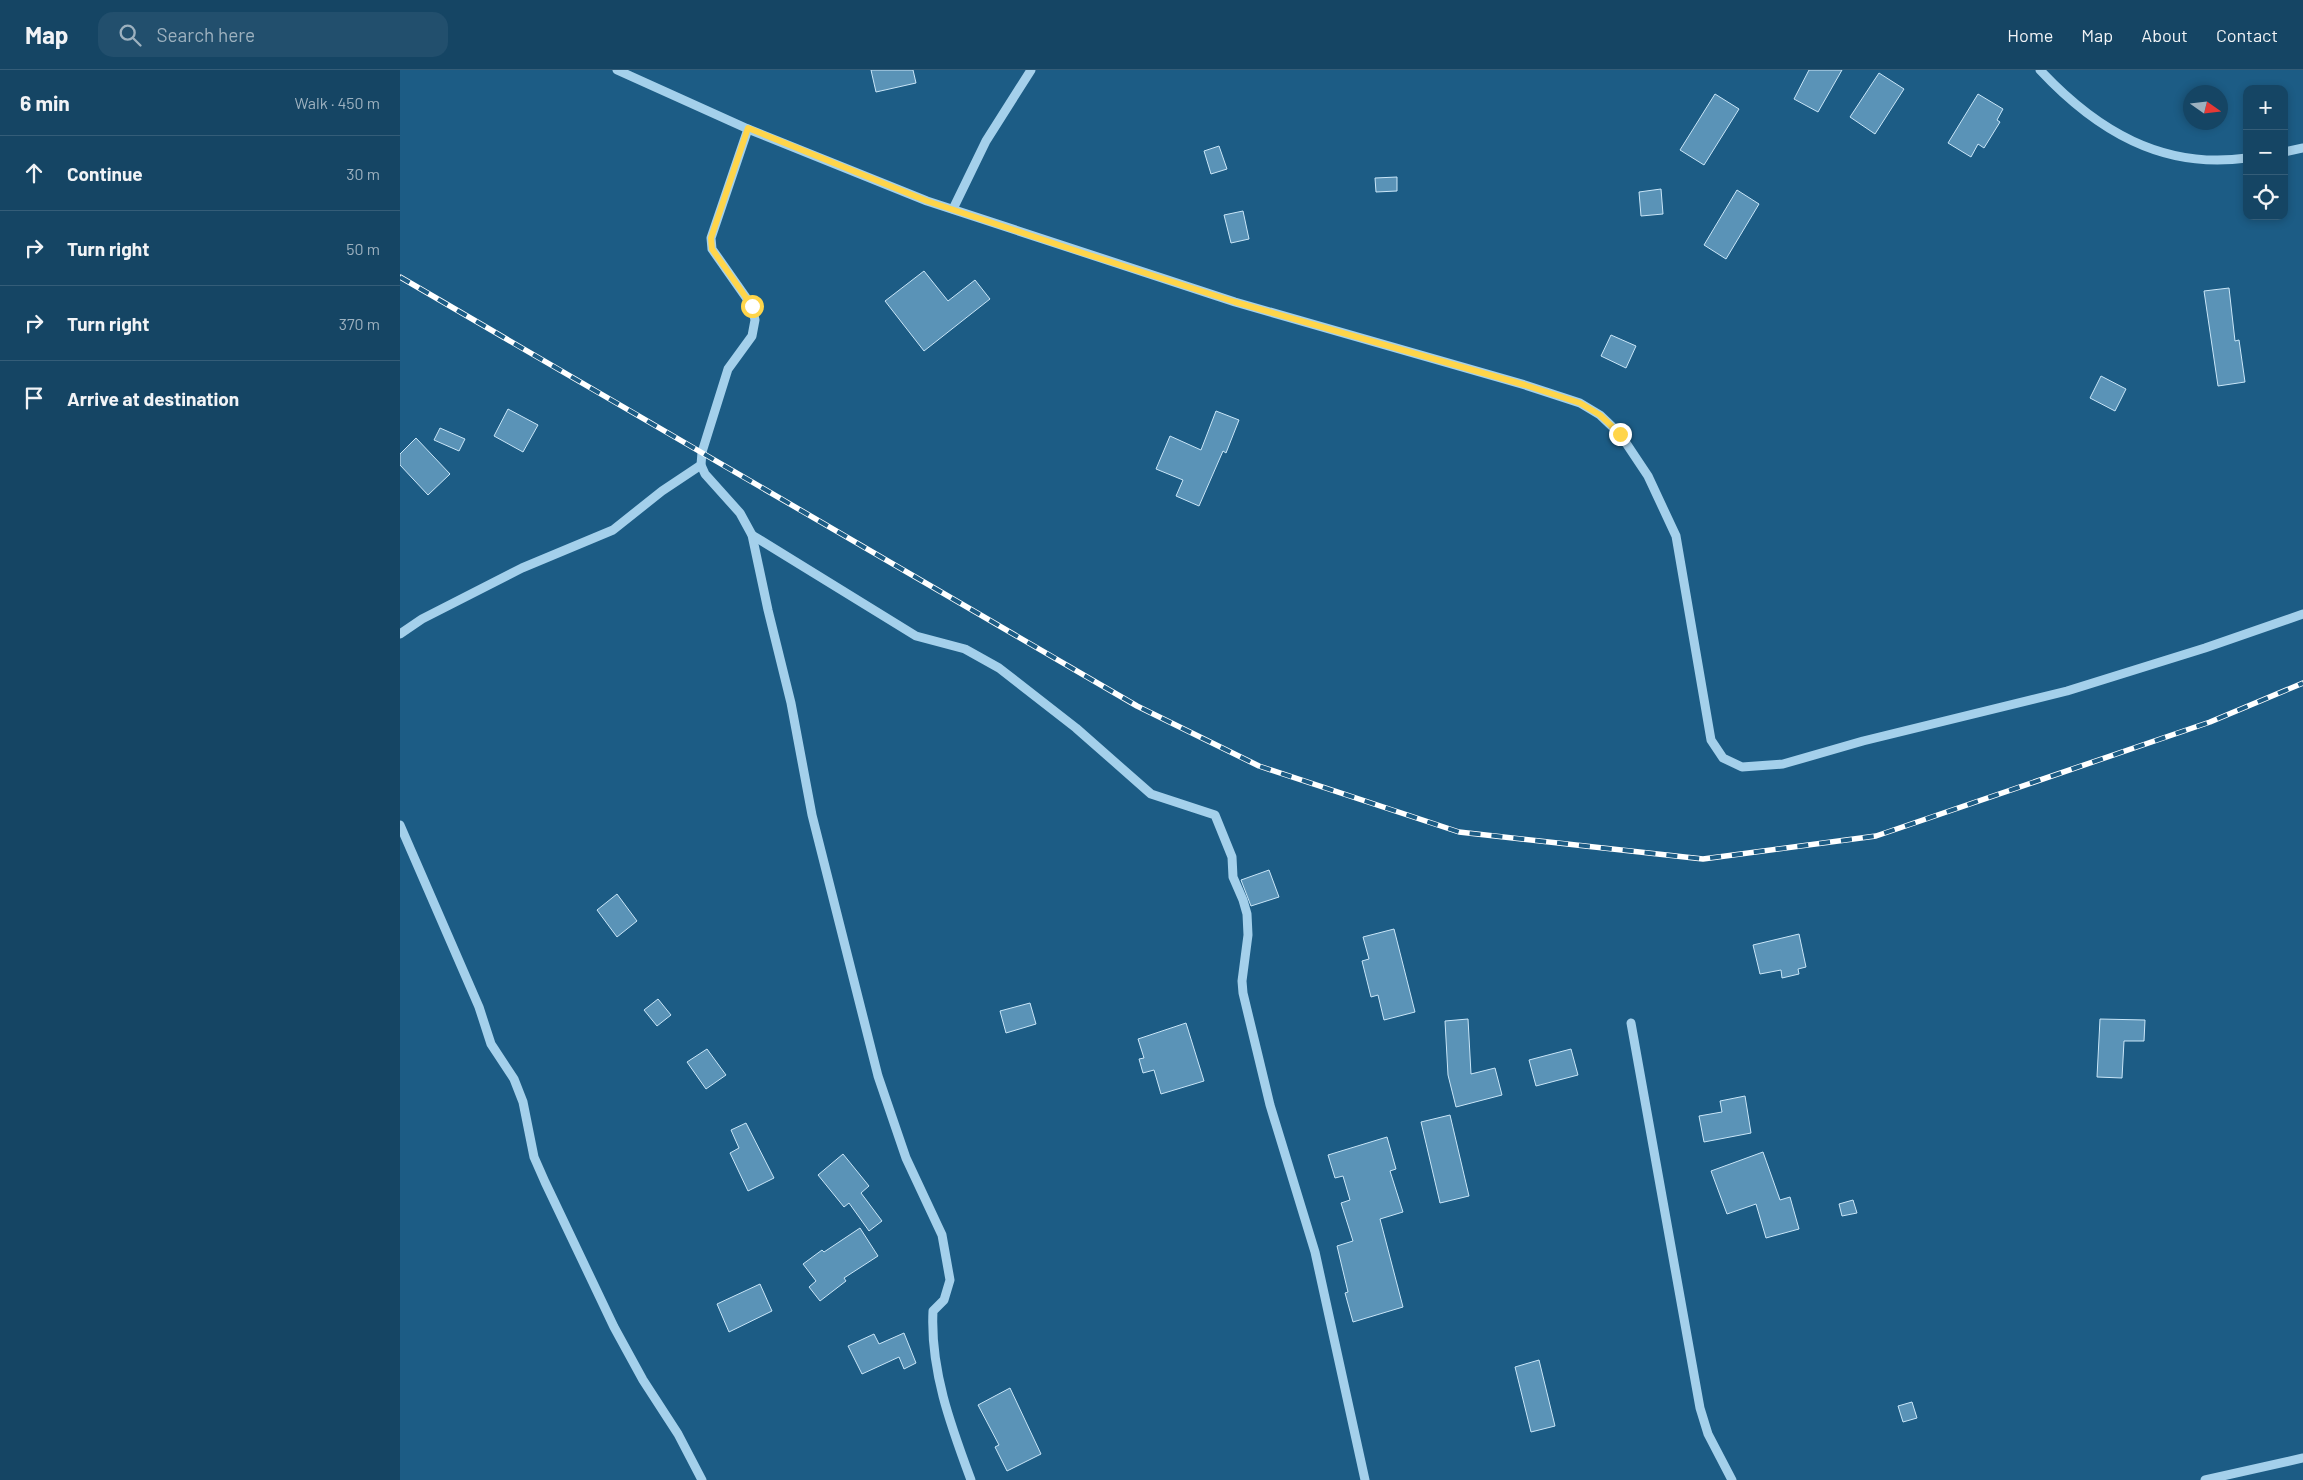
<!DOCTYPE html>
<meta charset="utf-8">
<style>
:root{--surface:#154564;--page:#224f6d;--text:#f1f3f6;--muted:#9db1bf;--line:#345d78}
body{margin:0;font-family:Barlow,sans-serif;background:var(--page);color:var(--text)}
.controls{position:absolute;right:15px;top:15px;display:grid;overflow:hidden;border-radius:10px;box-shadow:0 2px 8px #0003}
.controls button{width:45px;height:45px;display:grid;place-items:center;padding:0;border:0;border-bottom:1px solid var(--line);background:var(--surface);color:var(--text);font:25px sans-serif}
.compass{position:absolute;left:1783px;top:15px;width:45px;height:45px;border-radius:50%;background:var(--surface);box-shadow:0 2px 8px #0003;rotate:104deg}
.stop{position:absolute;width:15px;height:15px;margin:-11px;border:4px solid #ffd54a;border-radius:50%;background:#fff}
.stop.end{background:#ffd54a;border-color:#fff;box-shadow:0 1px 5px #0008}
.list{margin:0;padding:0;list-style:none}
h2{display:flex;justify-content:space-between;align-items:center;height:65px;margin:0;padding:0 20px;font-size:21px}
h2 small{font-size:16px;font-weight:400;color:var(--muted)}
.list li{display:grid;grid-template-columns:32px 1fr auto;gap:15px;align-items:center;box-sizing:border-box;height:75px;padding:0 20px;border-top:1px solid var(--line)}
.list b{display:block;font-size:19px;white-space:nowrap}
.list em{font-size:16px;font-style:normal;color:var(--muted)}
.icon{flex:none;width:28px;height:28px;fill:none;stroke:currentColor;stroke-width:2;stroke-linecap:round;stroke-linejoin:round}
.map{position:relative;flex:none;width:1903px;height:1410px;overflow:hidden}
header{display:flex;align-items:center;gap:30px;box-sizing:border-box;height:70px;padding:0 25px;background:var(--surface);border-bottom:1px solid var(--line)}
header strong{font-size:24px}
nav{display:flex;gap:28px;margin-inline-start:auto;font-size:18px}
.search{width:350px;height:45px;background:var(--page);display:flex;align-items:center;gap:12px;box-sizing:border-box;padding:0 18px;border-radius:15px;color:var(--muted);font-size:19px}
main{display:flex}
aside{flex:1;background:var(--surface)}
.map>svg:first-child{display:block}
</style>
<header>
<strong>Map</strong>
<div class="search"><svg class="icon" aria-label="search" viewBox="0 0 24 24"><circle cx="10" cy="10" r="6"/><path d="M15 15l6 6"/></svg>Search here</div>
<nav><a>Home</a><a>Map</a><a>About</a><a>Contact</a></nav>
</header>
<main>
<aside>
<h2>6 min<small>Walk · 450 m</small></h2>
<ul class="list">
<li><svg class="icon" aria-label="ahead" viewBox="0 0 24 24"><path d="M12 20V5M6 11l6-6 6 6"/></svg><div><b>Continue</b></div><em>30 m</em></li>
<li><svg class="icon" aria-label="right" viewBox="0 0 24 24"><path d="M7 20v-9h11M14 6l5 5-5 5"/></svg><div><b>Turn right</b></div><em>50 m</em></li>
<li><svg class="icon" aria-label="right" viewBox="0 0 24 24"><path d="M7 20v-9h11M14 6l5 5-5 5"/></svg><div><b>Turn right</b></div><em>370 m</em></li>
<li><svg class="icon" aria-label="arrive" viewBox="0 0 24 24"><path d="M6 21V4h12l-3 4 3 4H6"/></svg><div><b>Arrive at destination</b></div></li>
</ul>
</aside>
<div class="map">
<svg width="1903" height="1410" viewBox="0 0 1903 1410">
<rect width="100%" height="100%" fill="#1c5c85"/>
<!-- building -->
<g fill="#5a93b7" stroke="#c9e6f8">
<polygon points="471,0 513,0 516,13 476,22"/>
<polygon points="1409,0 1442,0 1418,42 1394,29"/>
<polygon points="1479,3 1504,19 1475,64 1450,47"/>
<polygon points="1315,24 1339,39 1304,95 1280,80"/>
<polygon points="1578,24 1603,39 1597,50 1600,52 1584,78 1578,74 1571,87 1548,73"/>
<polygon points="819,76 827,99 811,104 804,81"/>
<polygon points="997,107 997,121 976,122 975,108"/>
<polygon points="1261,119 1263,144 1241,146 1239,122"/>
<polygon points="1337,120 1359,134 1326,189 1304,175"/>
<polygon points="843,141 849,169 831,173 824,145"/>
<polygon points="524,201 548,231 575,210 590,229 524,281 485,231"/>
<polygon points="1829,218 1835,271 1839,270 1845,312 1818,316 1804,221"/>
<polygon points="1211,265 1236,276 1226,298 1201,286"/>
<polygon points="1701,306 1726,319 1715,341 1690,328"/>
<polygon points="108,339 138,355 123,382 94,366"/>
<polygon points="816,341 839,350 826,383 823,381 799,436 776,426 783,410 756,399 770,366 801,380"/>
<polygon points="40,358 65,369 59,381 34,370"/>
<polygon points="16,368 50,404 28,425 0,395 0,384"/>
<polygon points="869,800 879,827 851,836 841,810"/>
<polygon points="217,824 237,851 217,867 197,840"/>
<polygon points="994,859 1015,942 984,950 978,925 971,927 962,891 969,889 963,867"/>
<polygon points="1399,864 1406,897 1398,899 1399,904 1382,908 1381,900 1360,904 1353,875"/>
<polygon points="258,929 271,945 257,956 244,940"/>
<polygon points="630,933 636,954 606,963 600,941"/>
<polygon points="1068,949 1071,1004 1095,998 1102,1025 1056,1037 1048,1005 1045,951"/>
<polygon points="1700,949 1745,950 1744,971 1724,971 1722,1008 1697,1007"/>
<polygon points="786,953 804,1011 761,1024 754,1000 743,1003 739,989 744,988 738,969"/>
<polygon points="307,979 326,1005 306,1019 287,992"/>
<polygon points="1171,979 1178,1005 1136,1016 1129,990"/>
<polygon points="1345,1026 1351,1063 1304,1072 1299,1046 1322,1042 1320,1031"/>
<polygon points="1050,1045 1069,1126 1040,1133 1021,1052"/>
<polygon points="346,1053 374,1108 348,1121 330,1083 339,1078 331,1060"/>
<polygon points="987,1067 996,1099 990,1101 1003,1142 980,1149 1003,1237 953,1252 945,1223 948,1222 937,1176 953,1171 941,1133 950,1130 943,1106 935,1108 928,1085"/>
<polygon points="1363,1082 1380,1130 1390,1127 1399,1159 1366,1168 1356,1134 1327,1144 1311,1101"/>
<polygon points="443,1084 469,1116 461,1123 482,1151 469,1161 449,1133 444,1137 418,1105"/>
<polygon points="1453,1130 1457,1143 1442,1146 1439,1134"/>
<polygon points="460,1158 478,1186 444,1208 446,1211 420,1231 409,1217 416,1211 403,1194 422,1180 424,1182"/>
<polygon points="360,1214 372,1241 329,1262 317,1234"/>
<polygon points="504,1263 516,1293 504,1299 499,1287 462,1304 448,1276 474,1264 479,1274"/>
<polygon points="1139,1290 1155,1356 1131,1362 1115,1297"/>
<polygon points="610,1318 641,1384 607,1401 595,1377 599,1375 578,1335"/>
<polygon points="1512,1332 1517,1348 1503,1352 1498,1336"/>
</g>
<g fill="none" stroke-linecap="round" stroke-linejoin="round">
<!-- minor -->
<g stroke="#a4d0eb" stroke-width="9">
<polyline points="217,0 348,59 527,131 835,232 1125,315 1180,333 1200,345 1220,364 1248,406 1276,466 1311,670 1323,688 1342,697 1383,694 1463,671 1667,621 1805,578 1903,544"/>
<path d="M1640,0C1696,60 1762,100 1847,88"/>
<path d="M348,59L311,168L312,179L352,236L355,250L352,266L328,299L302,382L301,395L305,404L340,443L352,465L368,540L391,633L412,745L478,1006L506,1088L542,1165L550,1210L544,1230L533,1241C530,1300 551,1356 571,1410"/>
<polyline points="1884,82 1903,78"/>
<polyline points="553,139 586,71 631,0"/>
<polyline points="352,465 516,566 565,579 599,598 676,658 751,724 815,745 832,787 833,807 843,830 847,844 848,865 842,911 843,923 870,1035 915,1182 965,1410"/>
<polyline points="0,564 22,549 122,498 213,460 262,421 301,395"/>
<polyline points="0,755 79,937 91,974 114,1009 123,1032 134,1087 145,1112 214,1257 243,1310 278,1364 302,1410"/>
<polyline points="1231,953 1300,1338 1308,1364 1332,1410"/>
<polyline points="1805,1410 1903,1388"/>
</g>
<defs>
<polyline id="rail" points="0,207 737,636 859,696 1059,762 1303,789 1476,766 1810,652 1903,613"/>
</defs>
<!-- rail casing -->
<use href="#rail" stroke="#fff" stroke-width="5.5"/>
<!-- rail -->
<use href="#rail" stroke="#1c5c85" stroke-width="4" stroke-dasharray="11" stroke-linecap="butt"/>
</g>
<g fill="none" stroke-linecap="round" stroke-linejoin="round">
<!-- route -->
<polyline stroke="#ffd54a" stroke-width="6" points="352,236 312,179 311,168 348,58 527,131 680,182 835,232 1125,315 1180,333 1200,345 1220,364"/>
</g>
</svg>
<div class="controls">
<button>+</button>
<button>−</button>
<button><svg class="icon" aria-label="locate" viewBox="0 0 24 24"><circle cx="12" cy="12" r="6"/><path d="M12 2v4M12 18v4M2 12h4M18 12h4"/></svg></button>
</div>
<svg class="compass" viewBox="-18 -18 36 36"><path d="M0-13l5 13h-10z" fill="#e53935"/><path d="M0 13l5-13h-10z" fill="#9db1bf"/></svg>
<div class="stop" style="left:352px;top:236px"></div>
<div class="stop end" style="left:1220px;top:364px"></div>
</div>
</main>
